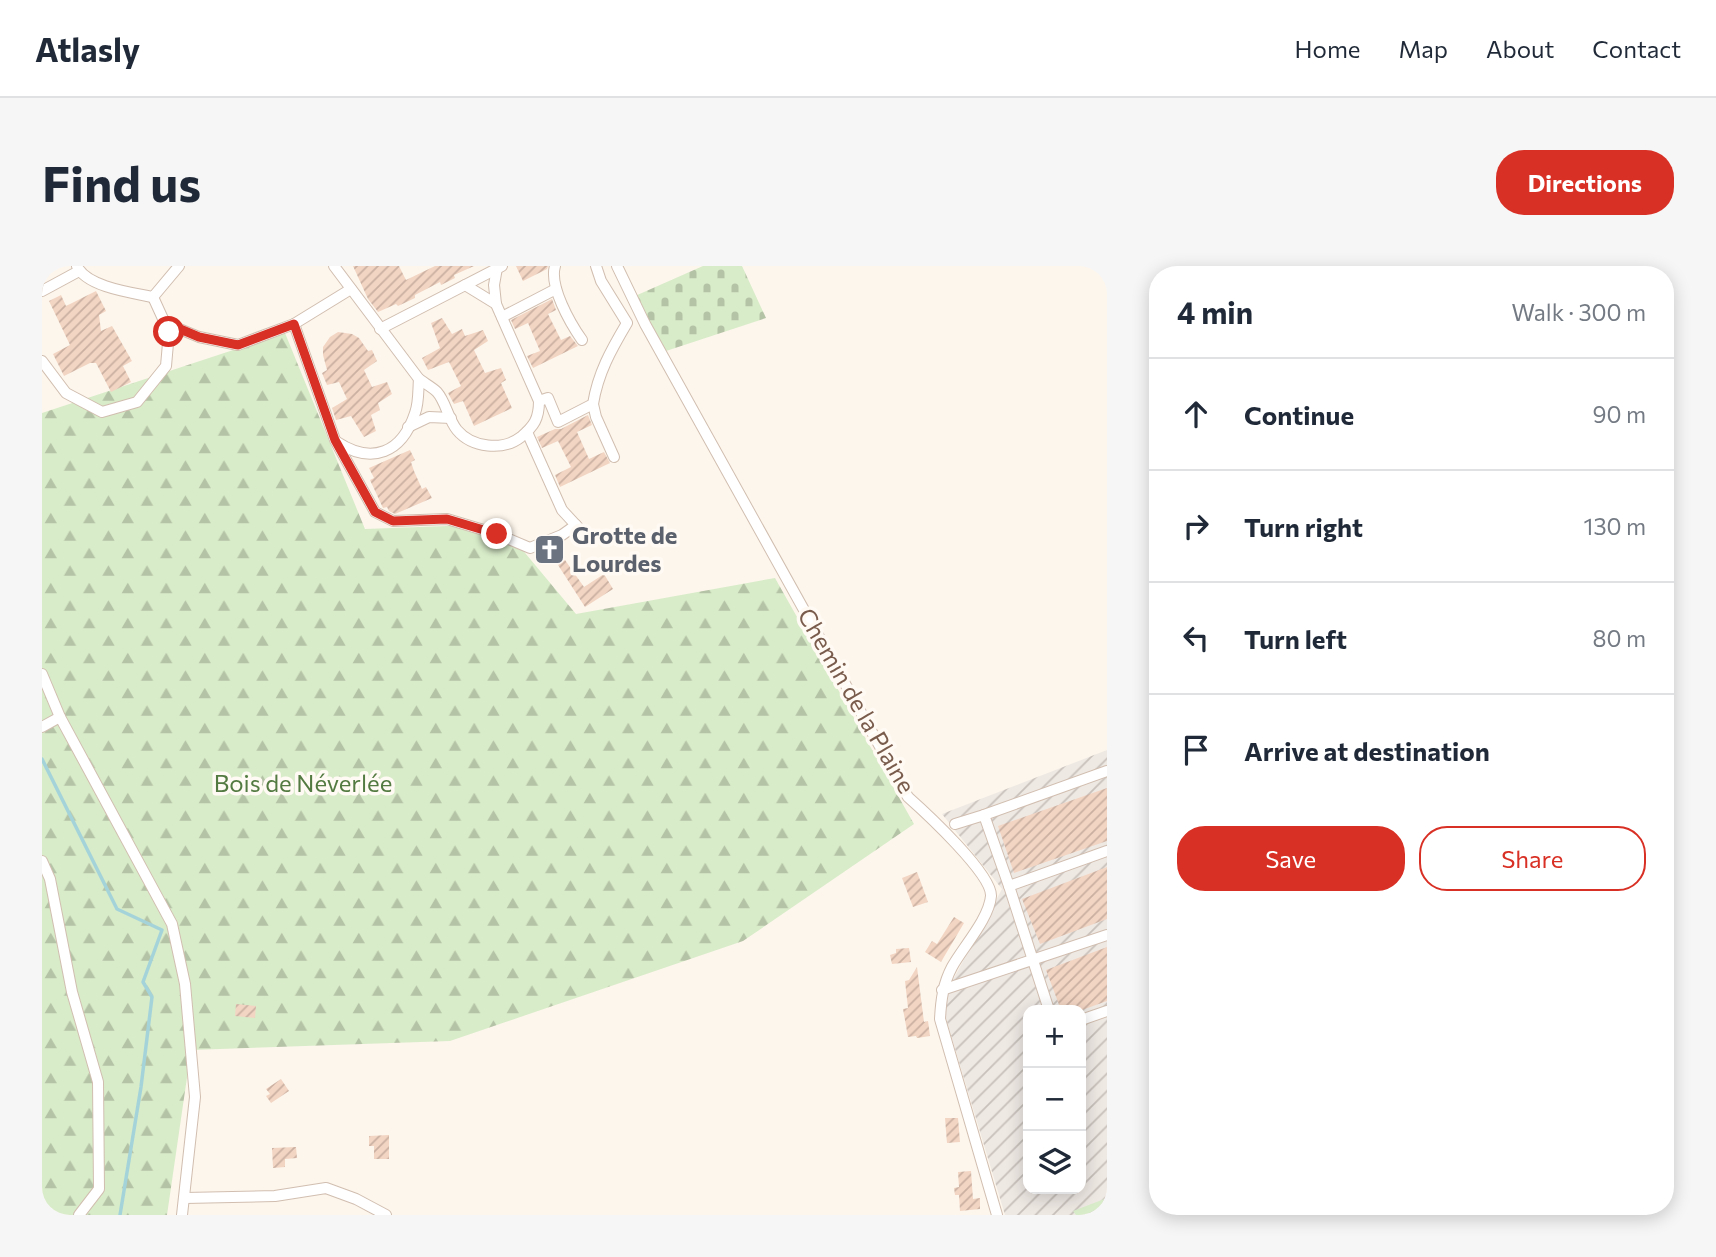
<!DOCTYPE html>
<meta charset="utf-8">
<style>
:root{--surface:#fff;--page:#f6f6f7;--text:#1f2937;--muted:#747a83;--line:#e0e1e3;--accent:#d93025}
body{margin:0;font-family:Commissioner,sans-serif;background:var(--page);color:var(--text)}
.controls{position:absolute;right:21px;bottom:21px;display:grid;overflow:hidden;border-radius:14px;box-shadow:0 4px 18px #0003}
.controls button{width:63px;height:63px;display:grid;place-items:center;padding:0;border:0;border-bottom:2px solid var(--line);background:var(--surface);color:var(--text);font:35px sans-serif}
.stop{position:absolute;width:21px;height:21px;margin:-16px;border:5px solid #d93025;border-radius:50%;background:#fff}
.stop.end{background:#d93025;border-color:#fff;box-shadow:0 2px 7px #0008}
.list{margin:0;padding:0;list-style:none}
h2{display:flex;justify-content:space-between;align-items:center;height:91px;margin:0;padding:0 28px;font-size:30px}
h2 small{font-size:23px;font-weight:400;color:var(--muted)}
.list li{display:grid;grid-template-columns:46px 1fr auto;gap:21px;align-items:center;box-sizing:border-box;height:112px;padding:0 28px;border-top:2px solid var(--line)}
.list b{display:block;font-size:26px;white-space:nowrap}
.list em{font-size:23px;font-style:normal;color:var(--muted)}
.actions{display:flex;gap:14px;padding:21px 28px}
.actions a{flex:1;padding:16px 0;border:2px solid var(--accent);border-radius:28px;text-align:center;font-size:24px;color:var(--accent)}
.actions .main{background:var(--accent);color:#fff}
.icon{flex:none;width:38px;height:38px;fill:none;stroke:currentColor;stroke-width:2;stroke-linecap:round;stroke-linejoin:round}
.map{position:relative;flex:none;width:1065px;height:949px;overflow:hidden;border-radius:28px}
header{display:flex;align-items:center;gap:42px;box-sizing:border-box;height:98px;padding:0 35px;background:var(--surface);border-bottom:2px solid var(--line)}
header strong{font-size:33px}
nav{display:flex;gap:38px;margin-inline-start:auto;font-size:24px}
.intro{display:flex;align-items:center;justify-content:space-between;box-sizing:border-box;height:168px;padding:0 42px}
h1{margin:0;font-size:49px}
.button{padding:18px 32px;border-radius:28px;background:var(--accent);color:#fff;font-size:24px;font-weight:700}
main{display:flex;gap:42px;padding:0 42px}
aside{flex:1;background:var(--surface);border-radius:28px;box-shadow:0 4px 18px #0003}
.map>svg:first-child{display:block}
</style>
<header>
<strong>Atlasly</strong>
<nav><a>Home</a><a>Map</a><a>About</a><a>Contact</a></nav>
</header>
<div class="intro"><h1>Find us</h1><a class="button">Directions</a></div>
<main>
<div class="map">
<svg width="1065" height="949" viewBox="0 0 1065 949">
<defs>
<pattern id="industrial-furrows" width="10" height="10" patternUnits="userSpaceOnUse" patternTransform="scale(1.75)"><rect width="10" height="10" fill="#efe9e4"/><path d="M-1 1l2-2M0 10L10 0M9 11l2-2" fill="none" stroke="#c7c0bb"/></pattern>
<pattern id="forest-firs" width="22" height="20" patternUnits="userSpaceOnUse" patternTransform="scale(1.75)"><rect width="22" height="20" fill="#d8ecc9"/><path d="M5 1l3.5 6h-7zM16 11l3.5 6h-7z" fill="#b4c2a5"/></pattern>
<pattern id="cemetery-stones" width="16" height="16" patternUnits="userSpaceOnUse" patternTransform="scale(1.75)"><rect width="16" height="16" fill="#d8ecc9"/><path d="M2 7V4a2 2 0 0 1 4 0v3zM10 15v-3a2 2 0 0 1 4 0v3z" fill="#b4c2a5"/></pattern>
<pattern id="building-hatch" width="6" height="6" patternUnits="userSpaceOnUse" patternTransform="scale(1.75)"><rect width="6" height="6" fill="#f3d5c3"/><path d="M-1 1l2-2M0 6l6-6M5 7l2-2" fill="none" stroke="#cab0a1"/></pattern>
</defs>
<rect width="100%" height="100%" fill="#fdf6ec"/>
<!-- industrial -->
<path fill="url(#industrial-furrows)" fill-rule="evenodd" d="M1065,484V949H963L899,736L960,623L900,548ZM986,744H1039V923H986Z"/>
<!-- forest -->
<g fill="url(#forest-firs)">
<polygon points="243,67 323,263 459,258 534,348 733,312 872,558 701,675 408,775 149,784 125,949 0,949 0,147"/>
<polygon points="1065,932 1065,949 1034,949 1031,945"/>
</g>
<!-- cemetery -->
<polygon fill="url(#cemetery-stones)" points="661,0 700,0 724,52 621,86 593,30"/>
<g fill="none" stroke-linecap="round" stroke-linejoin="round">
<!-- stream -->
<polyline stroke="#a5d3da" stroke-width="3.5" points="0,493 75,643 120,664 101,716 110,731 99,821 78,949"/>
</g>
<!-- building -->
<g fill="url(#building-hatch)">
<polygon points="311,0 357,0 364,14 393,0 432,0 412,9 413,12 399,19 398,16 373,29 373,32 356,40 354,38 336,46 326,33"/>
<polygon points="474,0 506,0 505,3 481,15"/>
<polygon points="54,25 64,45 57,49 59,65 70,60 90,95 81,100 89,116 69,126 54,97 48,97 22,110 11,88 28,79 7,35 19,29 24,40"/>
<polygon points="510,33 514,44 506,48 519,74 528,70 536,80 491,102 485,90 498,85 486,57 473,63 469,54"/>
<polygon points="400,52 410,68 420,63 423,70 441,64 446,75 432,84 443,107 459,102 464,114 459,117 470,142 432,160 421,135 412,138 406,127 419,120 407,96 386,104 380,92 398,82 389,57"/>
<polygon points="296,66 310,68 317,72 326,85 330,84 335,95 322,104 330,121 345,116 350,128 336,137 338,144 329,149 334,165 322,171 309,150 294,154 290,142 305,133 297,116 285,119 280,107 285,104 281,89 281,81 288,71"/>
<polygon points="546,149 550,159 535,166 547,193 562,186 568,197 518,221 513,209 529,201 516,175 500,182 495,171 513,163 519,163"/>
<polygon points="368,184 373,194 369,196 372,205 380,223 384,221 390,232 353,248 347,245 345,241 341,242 328,214 332,212 327,202"/>
<polygon points="523,294 542,321 562,308 571,323 543,341 516,299"/>
<polygon points="1065,522 1065,575 972,607 956,560"/>
<polygon points="1065,601 1065,653 998,678 980,633"/>
<polygon points="875,606 886,636 871,641 860,612"/>
<polygon points="912,651 922,657 899,696 883,686 890,675 895,678"/>
<polygon points="1065,681 1065,735 1040,744 1019,744 1004,704"/>
<polygon points="867,682 869,696 850,698 848,689 854,687 854,683"/>
<polygon points="875,701 882,756 886,755 888,770 875,772 874,770 866,771 861,743 866,742 863,715 867,714"/>
<polygon points="194,738 214,740 213,752 193,750"/>
<polygon points="239,813 247,825 229,837 224,830 228,828 224,823"/>
<polygon points="903,852 916,852 918,876 905,877"/>
<polygon points="347,869 347,893 332,893 332,880 327,880 327,870"/>
<polygon points="254,881 255,892 243,893 243,901 231,902 230,882"/>
<polygon points="929,905 931,933 938,932 938,943 918,945 917,929 913,929 912,922 917,921 916,906"/>
</g>
<g fill="none" stroke-linecap="round" stroke-linejoin="round">
<defs>
<g id="minor">
<path d="M35,0C44,21 91,27 111,31L137,0"/>
<path d="M292,0L377,113C382,117 390,121 395,126C404,136 406,153 415,164C430,182 461,185 479,171C492,160 497,153 497,135L454,38L423,19"/>
<path d="M513,0C507,20 528,57 540,74"/>
<path d="M575,0L603,58L866,531C884,547 950,608 949,630C947,653 921,681 910,701C901,718 899,734 898,753L955,949"/>
<polyline points="0,25 37,5"/>
<polyline points="454,38 452,19 455,2"/>
<polyline points="460,51 514,23"/>
<polyline points="123,57 157,71 196,79 252,58 309,23"/>
<polyline points="252,58 293,174 333,246 351,255 405,253 455,268 488,282 520,269 534,259"/>
<polyline points="338,63 460,0"/>
<polyline points="0,95 24,127 60,146 95,136 124,100 127,66 111,31"/>
<path d="M497,135L506,132L516,156L551,138C556,107 569,84 585,57L559,15L554,0"/>
<polyline points="551,138 554,151 572,191"/>
<polyline points="366,161 387,151 409,152"/>
<polyline points="485,166 520,244 544,270"/>
<path d="M295,176C330,199 360,187 373,147C377,137 376,124 377,113"/>
<polyline points="0,408 18,451 130,658 143,718 153,831 140,949"/>
<polyline points="0,461 18,451"/>
<polyline points="913,558 942,549"/>
<polyline points="0,595 8,613 30,726 56,816 57,923 37,949"/>
<polyline points="967,620 942,549 1065,505"/>
<polyline points="900,724 1065,669"/>
<polyline points="1007,744 967,620 1065,585"/>
<polyline points="1039,754 1065,745"/>
<polyline points="143,932 233,930 284,922 314,933 344,949"/>
</g>
</defs>
<!-- minor casing -->
<use href="#minor" stroke="#d1beb0" stroke-width="12"/>
<!-- minor -->
<use href="#minor" stroke="#fff" stroke-width="10"/>
</g>
<g fill="none" stroke-linecap="round" stroke-linejoin="round">
<!-- route -->
<polyline stroke="#d93025" stroke-width="9" points="127,66 124,57 157,71 196,79 252,58 293,174 333,246 351,255 405,253 455,268"/>
</g>
<!-- icons -->
<defs>
<symbol id="church-square" viewBox="-11 -11 22 22"><rect x="-9" y="-9" width="18" height="18" rx="4" fill="#6b7280" stroke="#fffaf3"/><path d="M-1.2-6h2.4v3.5h3.3v2.4h-3.3V6h-2.4V-.1h-3.3v-2.4h3.3Z" fill="#fff"/></symbol>
</defs>
<g fill-rule="evenodd">
<use href="#church-square" x="490" y="266" width="35" height="35"/>
</g>
<g text-anchor="middle" stroke-width="7" stroke-linejoin="round" paint-order="stroke">
<!-- worship labels -->
<g font-size="24" font-weight="bold" fill="#5b616d" stroke="#fffaf3" text-anchor="start">
<text x="530" y="278">Grotte de<tspan x="530" dy="28">Lourdes</tspan></text>
</g>
<!-- street labels -->
<g font-size="24" fill="#7a5c4d" stroke="#fffaf3">
<text transform="translate(814 435) rotate(60)" y="8">Chemin de la Plaine</text>
</g>
<!-- park labels -->
<g font-size="24" fill="#537a41" stroke="#fffaf3">
<text x="261" y="526">Bois de Néverlée</text>
</g>
</g>
</svg>
<div class="controls">
<button>+</button>
<button>−</button>
<button><svg class="icon" aria-label="layers" viewBox="0 0 24 24"><path d="M12 4l9 5-9 5-9-5zM3 14l9 5 9-5"/></svg></button>
</div>
<div class="stop" style="left:127px;top:66px"></div>
<div class="stop end" style="left:455px;top:268px"></div>
</div>
<aside>
<h2>4 min<small>Walk · 300 m</small></h2>
<ul class="list">
<li><svg class="icon" aria-label="ahead" viewBox="0 0 24 24"><path d="M12 20V5M6 11l6-6 6 6"/></svg><div><b>Continue</b></div><em>90 m</em></li>
<li><svg class="icon" aria-label="right" viewBox="0 0 24 24"><path d="M7 20v-9h11M14 6l5 5-5 5"/></svg><div><b>Turn right</b></div><em>130 m</em></li>
<li><svg class="icon" aria-label="left" viewBox="0 0 24 24"><path d="M17 20v-9H6M10 6l-5 5 5 5"/></svg><div><b>Turn left</b></div><em>80 m</em></li>
<li><svg class="icon" aria-label="arrive" viewBox="0 0 24 24"><path d="M6 21V4h12l-3 4 3 4H6"/></svg><div><b>Arrive at destination</b></div></li>
</ul>
<div class="actions"><a class="main">Save</a><a>Share</a></div>
</aside>
</main>
